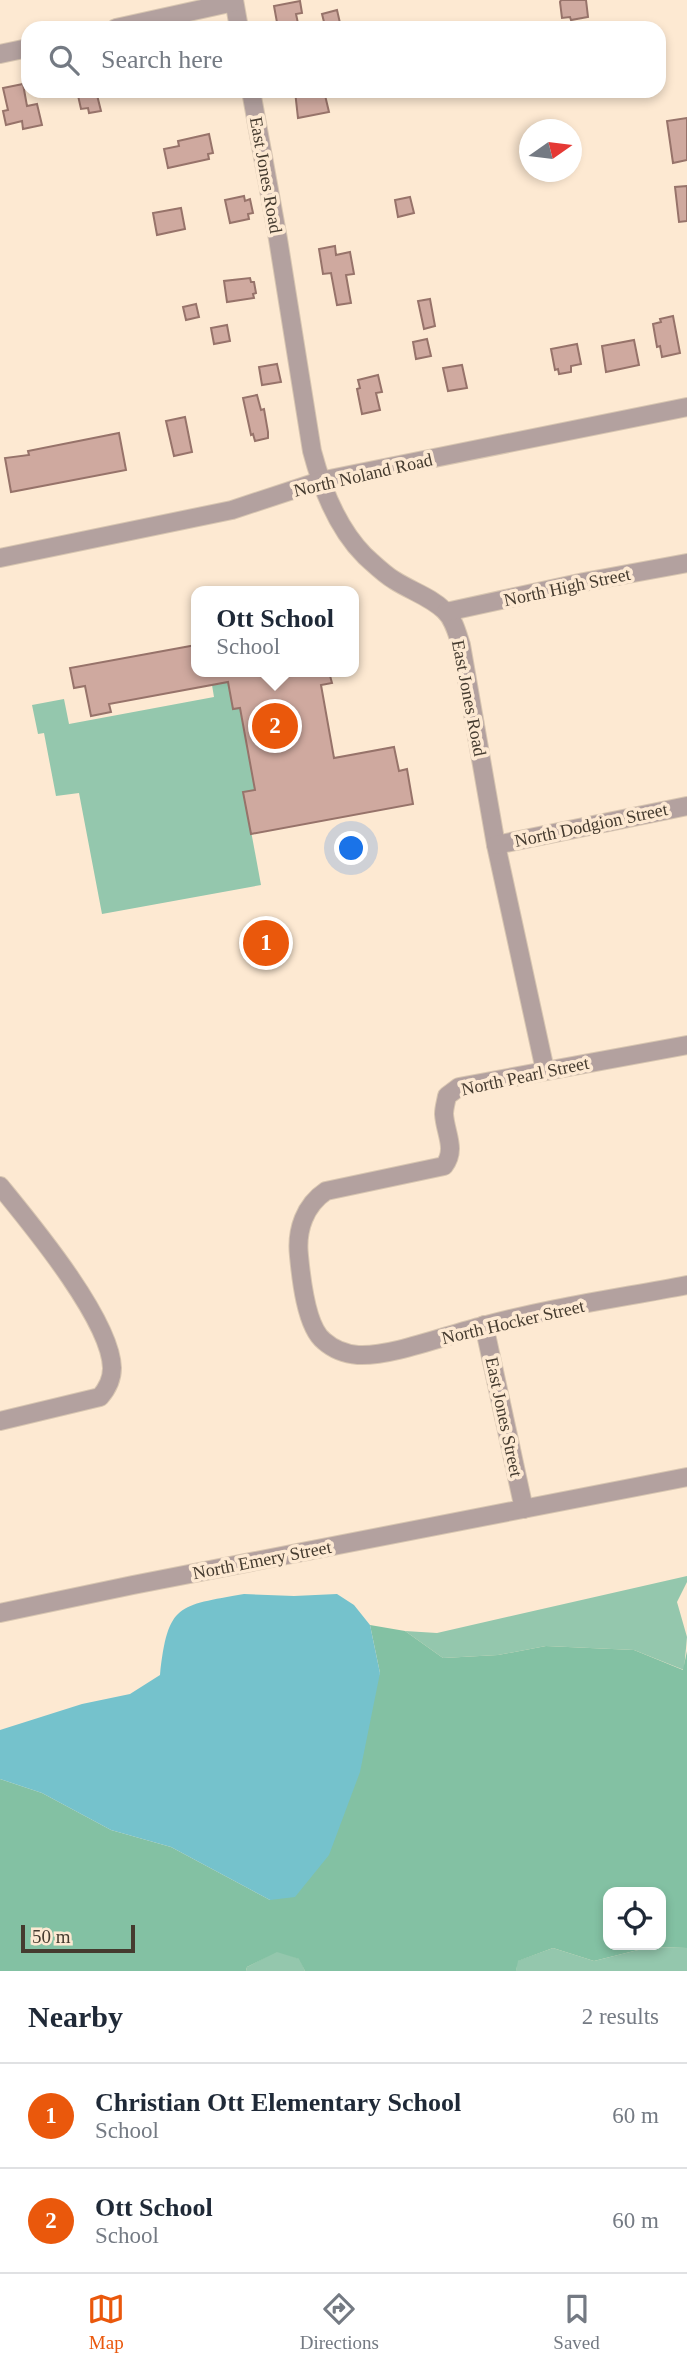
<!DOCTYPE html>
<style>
:root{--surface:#fff;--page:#f6f6f7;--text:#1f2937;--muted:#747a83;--line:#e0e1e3;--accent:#ea580c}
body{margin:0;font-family:Georgia,serif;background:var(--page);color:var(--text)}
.controls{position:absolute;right:21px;bottom:21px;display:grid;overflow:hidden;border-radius:14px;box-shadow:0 4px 10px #0003}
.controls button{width:63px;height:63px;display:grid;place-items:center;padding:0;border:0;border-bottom:2px solid var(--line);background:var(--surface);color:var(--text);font:35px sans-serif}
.compass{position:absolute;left:519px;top:119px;width:63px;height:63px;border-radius:50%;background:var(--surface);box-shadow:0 4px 10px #0003;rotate:76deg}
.scale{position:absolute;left:21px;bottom:18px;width:114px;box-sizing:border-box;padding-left:7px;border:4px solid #453b2f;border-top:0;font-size:19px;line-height:24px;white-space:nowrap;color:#453b2f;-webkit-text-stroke:5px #fde9d2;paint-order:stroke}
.you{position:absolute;left:352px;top:849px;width:24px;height:24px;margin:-18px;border:5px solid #fff;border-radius:50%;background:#1a73e8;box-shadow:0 0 0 10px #1a73e833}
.badge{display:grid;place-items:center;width:46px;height:46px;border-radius:50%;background:var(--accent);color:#fff;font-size:23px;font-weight:700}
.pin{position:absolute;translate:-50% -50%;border:4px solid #fff;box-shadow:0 2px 7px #0006}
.popup{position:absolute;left:191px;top:586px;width:168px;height:91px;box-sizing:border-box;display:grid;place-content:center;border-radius:14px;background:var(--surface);filter:drop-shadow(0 2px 5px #0005);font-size:23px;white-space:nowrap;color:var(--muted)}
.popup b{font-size:26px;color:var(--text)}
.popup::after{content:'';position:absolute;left:50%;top:100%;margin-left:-14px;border:14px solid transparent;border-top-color:var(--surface)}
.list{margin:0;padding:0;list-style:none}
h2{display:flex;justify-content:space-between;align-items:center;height:91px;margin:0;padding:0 28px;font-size:30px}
h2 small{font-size:23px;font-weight:400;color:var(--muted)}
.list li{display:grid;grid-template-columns:46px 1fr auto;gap:21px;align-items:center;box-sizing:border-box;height:105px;padding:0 28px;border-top:2px solid var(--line)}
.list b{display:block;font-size:26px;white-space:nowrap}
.list p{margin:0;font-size:23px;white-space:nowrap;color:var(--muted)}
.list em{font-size:23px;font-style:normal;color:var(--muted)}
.icon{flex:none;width:38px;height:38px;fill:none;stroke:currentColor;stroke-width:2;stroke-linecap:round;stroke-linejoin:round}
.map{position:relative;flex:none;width:687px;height:1971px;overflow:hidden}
.search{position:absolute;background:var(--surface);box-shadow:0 4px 10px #0003;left:21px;right:21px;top:21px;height:77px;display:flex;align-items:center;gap:18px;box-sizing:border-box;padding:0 24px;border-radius:21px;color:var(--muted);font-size:26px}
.sheet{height:301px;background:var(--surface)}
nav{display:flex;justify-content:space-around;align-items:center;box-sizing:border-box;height:98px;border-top:2px solid var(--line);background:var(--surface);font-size:19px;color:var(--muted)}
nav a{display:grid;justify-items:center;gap:4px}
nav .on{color:var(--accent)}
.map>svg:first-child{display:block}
</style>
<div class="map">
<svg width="687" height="1971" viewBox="0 0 687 1971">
<rect width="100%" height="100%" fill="#fde9d2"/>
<!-- green -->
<g fill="#94c7ad">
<polygon points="228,682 233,709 240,708 255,790 244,793 261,885 102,914 79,793 56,796 44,733 38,734 32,705 64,699 69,724 214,697 212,685"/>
<polygon points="687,1576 687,1582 677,1602 687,1637 684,1670 634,1650 546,1646 498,1655 443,1658 405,1631 437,1633"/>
<polygon points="650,1947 687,1948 687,1971 516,1971 517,1961 553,1948 594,1961"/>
<polygon points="277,1951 300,1959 305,1971 246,1971 247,1967"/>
</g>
<!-- forest -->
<path fill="#83c1a3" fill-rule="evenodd" d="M370,1625L405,1631L443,1658L498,1655L546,1646L634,1650L683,1670L687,1651V1948L650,1947L594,1961L553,1948L518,1961L516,1971H305L299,1959L277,1952L247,1967L246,1971H0V1779L42,1793L111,1830L171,1847L270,1900L380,1673ZM608,1892H661V1945H608Z"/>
<!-- water -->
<path fill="#75c2cc" d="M244,1594L294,1596L337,1594L354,1605L370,1625L380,1673L360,1772L329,1855L295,1897L270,1900L171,1847L111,1830L42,1793L0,1779V1730L82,1704L130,1694L160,1675C168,1603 178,1606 244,1594Z"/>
<!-- building -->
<g fill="#cfa99f" stroke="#97736a" stroke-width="2">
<polygon points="561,0 586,0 588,17 571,20 570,17 562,18 560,2"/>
<polygon points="300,1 302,13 296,14 299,28 278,28 274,6"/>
<polygon points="337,10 340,23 325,26 322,14"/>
<polygon points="23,84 27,106 37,104 42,125 23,129 22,121 6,125 3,111 8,110 3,88"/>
<polygon points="77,91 96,91 101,111 89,113 88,108 81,109"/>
<polygon points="295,91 324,91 329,112 298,118"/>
<polygon points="687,118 687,160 673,163 667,121"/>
<polygon points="209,134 213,153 208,154 209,159 168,168 164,149 179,146 178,141"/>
<polygon points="687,186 687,221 679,222 675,187"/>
<polygon points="244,196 245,201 250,199 253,213 248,214 249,219 230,223 225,200"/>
<polygon points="410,197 414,213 398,217 395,200"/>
<polygon points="181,208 185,229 157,235 153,213"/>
<polygon points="335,246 336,255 350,252 354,274 346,275 351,303 337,305 331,273 323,274 319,249"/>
<polygon points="250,278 251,282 254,282 256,293 253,294 254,298 227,302 224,281"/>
<polygon points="430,299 435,326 424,329 418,301"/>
<polygon points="196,304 199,317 186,320 183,307"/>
<polygon points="673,316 680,353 662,357 660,346 657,347 653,324 661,322 660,319"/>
<polygon points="227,325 230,341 214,344 211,328"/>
<polygon points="427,339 431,356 416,359 413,342"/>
<polygon points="634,340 639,365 606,372 602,346"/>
<polygon points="577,344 581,364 571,366 571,372 559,374 558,369 555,370 551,349"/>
<polygon points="277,364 281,382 262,385 259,367"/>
<polygon points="462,365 467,388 448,391 443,368"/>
<polygon points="378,375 382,392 376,393 380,410 362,414 357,389 360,388 358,380"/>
<polygon points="257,395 261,410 264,409 268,432 268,438 255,441 253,434 251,435 243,398"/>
<polygon points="185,417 192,452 174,456 166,421"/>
<polygon points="119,433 126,470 11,492 5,458 29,455 28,451"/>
<polygon points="196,645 196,672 329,672 332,683 321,685 334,758 394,747 399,771 407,769 413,804 251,834 243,792 255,790 240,708 233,709 228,682 109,704 111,712 91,716 85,686 74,688 70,668"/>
</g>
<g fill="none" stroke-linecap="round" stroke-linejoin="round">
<defs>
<g id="minor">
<polyline points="234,0 239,28"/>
<polyline points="116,28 234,2"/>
<polyline points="0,54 28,48"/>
<path d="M251,91L278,239L312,451C322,489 337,528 365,556C374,564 384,574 394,580C411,591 431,597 445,611C454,620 457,633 461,645L496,845L545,1070"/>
<polyline points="0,558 232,510 320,481 687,407"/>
<polyline points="446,612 584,582 687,563"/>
<polyline points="496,845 687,806"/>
<path d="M687,1045L459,1087L447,1096C446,1102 444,1108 444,1114C445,1133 457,1149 444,1166L326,1191C305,1205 296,1230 299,1256C301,1277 306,1327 324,1341C333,1349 346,1354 358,1355C391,1357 449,1334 483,1326C549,1308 619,1298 687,1285"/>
<path d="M0,1186C31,1224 111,1320 112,1368C112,1379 107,1389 100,1397L0,1421"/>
<polyline points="484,1325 524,1509"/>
<polyline points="0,1613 133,1585 687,1477"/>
</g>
</defs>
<!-- minor casing -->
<use href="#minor" stroke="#d8c6b1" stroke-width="20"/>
<!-- minor -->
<use href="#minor" stroke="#b3a19f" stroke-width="18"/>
</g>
<g text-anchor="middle" stroke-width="7" stroke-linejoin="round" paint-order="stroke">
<!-- street labels -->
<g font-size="18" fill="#453b2f" stroke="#fde9d2">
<text transform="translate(266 175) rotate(80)" y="6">East Jones Road</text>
<text transform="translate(363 475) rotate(-13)" y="6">North Noland Road</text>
<text transform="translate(567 587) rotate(-12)" y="6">North High Street</text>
<text transform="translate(469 698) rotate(79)" y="6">East Jones Road</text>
<text transform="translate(591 825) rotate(-12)" y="6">North Dodgion Street</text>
<text transform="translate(525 1076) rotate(-12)" y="6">North Pearl Street</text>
<text transform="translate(513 1322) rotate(-13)" y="6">North Hocker Street</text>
<text transform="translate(504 1417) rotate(78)" y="6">East Jones Street</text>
<text transform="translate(262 1560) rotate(-11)" y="6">North Emery Street</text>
</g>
</g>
</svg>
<div class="controls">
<button><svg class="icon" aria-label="locate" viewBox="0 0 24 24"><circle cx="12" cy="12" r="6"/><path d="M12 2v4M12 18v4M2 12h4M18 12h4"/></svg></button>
</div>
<svg class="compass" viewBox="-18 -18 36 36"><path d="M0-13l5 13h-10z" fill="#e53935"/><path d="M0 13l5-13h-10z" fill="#747a83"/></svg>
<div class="scale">50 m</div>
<div class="you"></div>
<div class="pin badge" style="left:266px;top:943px">1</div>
<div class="pin badge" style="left:275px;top:726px">2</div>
<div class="popup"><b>Ott School</b>School</div>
<div class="search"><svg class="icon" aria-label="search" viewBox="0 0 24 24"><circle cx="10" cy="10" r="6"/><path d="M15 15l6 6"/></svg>Search here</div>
</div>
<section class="sheet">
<h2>Nearby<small>2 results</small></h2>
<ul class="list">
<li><span class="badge">1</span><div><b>Christian Ott Elementary School</b><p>School</p></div><em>60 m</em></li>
<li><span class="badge">2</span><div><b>Ott School</b><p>School</p></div><em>60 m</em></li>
</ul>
</section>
<nav>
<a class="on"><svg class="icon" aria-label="map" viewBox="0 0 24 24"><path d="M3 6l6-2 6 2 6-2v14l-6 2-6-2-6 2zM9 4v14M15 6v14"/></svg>Map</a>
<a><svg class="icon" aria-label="directions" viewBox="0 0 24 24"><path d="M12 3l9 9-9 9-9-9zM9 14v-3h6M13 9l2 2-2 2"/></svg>Directions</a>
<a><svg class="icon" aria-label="saved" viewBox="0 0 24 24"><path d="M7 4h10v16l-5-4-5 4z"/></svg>Saved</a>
</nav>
